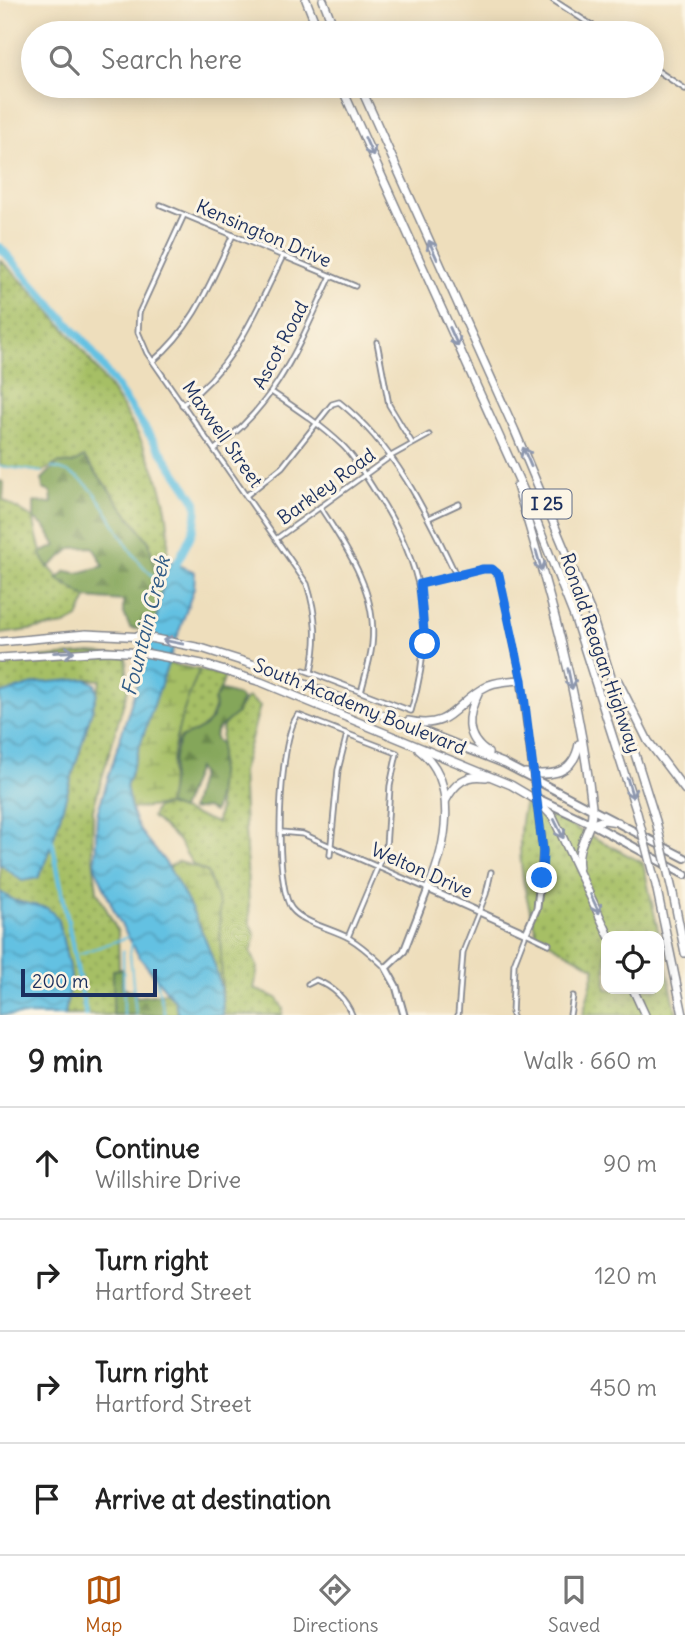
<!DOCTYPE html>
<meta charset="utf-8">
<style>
:root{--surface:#fff;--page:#f2f2f2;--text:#222;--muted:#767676;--line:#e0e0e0;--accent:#b45309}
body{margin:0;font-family:Delius,sans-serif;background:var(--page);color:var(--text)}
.controls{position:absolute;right:21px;bottom:21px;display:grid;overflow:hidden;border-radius:14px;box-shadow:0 4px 18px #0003}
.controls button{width:63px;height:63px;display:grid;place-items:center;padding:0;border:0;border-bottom:2px solid var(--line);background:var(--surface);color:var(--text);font:35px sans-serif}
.scale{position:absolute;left:21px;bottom:18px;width:136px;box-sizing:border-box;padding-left:7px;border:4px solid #1b2f5e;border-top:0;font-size:19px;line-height:24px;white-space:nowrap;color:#1b2f5e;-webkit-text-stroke:5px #fcf5e5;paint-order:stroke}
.stop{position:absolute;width:21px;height:21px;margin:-16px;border:5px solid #1a73e8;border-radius:50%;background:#fff}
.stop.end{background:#1a73e8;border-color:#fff;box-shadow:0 2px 7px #0008}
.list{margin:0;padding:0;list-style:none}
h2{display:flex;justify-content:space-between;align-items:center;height:91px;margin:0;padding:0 28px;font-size:30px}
h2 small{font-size:23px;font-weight:400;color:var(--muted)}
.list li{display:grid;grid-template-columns:46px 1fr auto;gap:21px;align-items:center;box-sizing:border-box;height:112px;padding:0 28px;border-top:2px solid var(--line)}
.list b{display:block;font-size:26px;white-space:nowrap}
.list p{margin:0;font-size:23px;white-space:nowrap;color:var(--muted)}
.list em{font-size:23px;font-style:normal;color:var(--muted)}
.icon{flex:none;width:38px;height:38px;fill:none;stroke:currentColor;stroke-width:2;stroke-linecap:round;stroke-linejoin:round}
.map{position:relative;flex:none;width:685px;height:1015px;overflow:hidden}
.search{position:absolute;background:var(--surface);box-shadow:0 4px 18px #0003;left:21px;right:21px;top:21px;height:77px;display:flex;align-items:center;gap:18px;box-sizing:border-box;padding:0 24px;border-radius:38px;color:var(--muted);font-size:26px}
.sheet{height:539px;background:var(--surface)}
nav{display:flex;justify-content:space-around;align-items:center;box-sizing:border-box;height:98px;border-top:2px solid var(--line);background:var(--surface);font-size:19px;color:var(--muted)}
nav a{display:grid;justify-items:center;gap:4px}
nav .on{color:var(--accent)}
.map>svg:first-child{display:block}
</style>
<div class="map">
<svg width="685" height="1015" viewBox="0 0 685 1015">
<defs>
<pattern id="grass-dots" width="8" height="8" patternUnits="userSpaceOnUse" patternTransform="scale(1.75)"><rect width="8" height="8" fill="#a6bf65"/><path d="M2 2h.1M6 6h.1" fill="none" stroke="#869c56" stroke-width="1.8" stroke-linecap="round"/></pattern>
<pattern id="forest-firs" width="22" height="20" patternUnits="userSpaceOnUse" patternTransform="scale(1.75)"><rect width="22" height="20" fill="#84a65a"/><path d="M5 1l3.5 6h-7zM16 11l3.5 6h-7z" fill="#6b884e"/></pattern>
<pattern id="wetland-marsh" width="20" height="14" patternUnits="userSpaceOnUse" patternTransform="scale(1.75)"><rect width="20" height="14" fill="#a6bf65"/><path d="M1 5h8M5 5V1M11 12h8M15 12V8" fill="none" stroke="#869c56"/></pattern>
<pattern id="water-waves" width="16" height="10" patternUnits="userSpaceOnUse" patternTransform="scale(1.75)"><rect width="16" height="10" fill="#64c1e2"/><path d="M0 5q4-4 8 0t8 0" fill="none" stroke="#529dba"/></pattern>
</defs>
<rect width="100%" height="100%" fill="#fcf5e5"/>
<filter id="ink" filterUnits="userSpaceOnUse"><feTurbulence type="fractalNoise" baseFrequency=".0143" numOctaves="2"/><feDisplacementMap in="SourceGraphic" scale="14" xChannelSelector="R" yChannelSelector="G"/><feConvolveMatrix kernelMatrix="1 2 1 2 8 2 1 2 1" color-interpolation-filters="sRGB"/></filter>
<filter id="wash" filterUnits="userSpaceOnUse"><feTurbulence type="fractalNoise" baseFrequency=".00686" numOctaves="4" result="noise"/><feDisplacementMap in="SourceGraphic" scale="28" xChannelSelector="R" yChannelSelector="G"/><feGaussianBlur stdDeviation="1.57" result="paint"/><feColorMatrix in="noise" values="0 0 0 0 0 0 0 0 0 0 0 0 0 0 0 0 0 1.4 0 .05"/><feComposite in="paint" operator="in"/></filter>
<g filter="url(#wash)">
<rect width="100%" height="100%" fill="#eedebc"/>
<!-- grass -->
<g fill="url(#grass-dots)" stroke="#607762" stroke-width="2" fill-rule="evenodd">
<path d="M0,260C63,318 163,439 168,527C170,547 166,567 164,586L154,567L149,542L84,457L72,464L58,463L42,472L0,466Z"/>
<path d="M0,481L4,483L3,500L34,519C40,564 50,574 87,598L78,618L65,625L0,634Z"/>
<polygon points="90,653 126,656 128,688 93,809 92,850 97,891 118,932 119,970 113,971 113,1015 65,1015 71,976 47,908 15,901 0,892 0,864 56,828 101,680 86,679 0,694 0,662"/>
<polygon points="199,670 225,676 209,722 199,732 182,737 175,747 181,715"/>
<polygon points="248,697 260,706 242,772 250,923 255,935 251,953 258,968 254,989 277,998 283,1009 282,1015 223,1015 219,905 207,872 193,865 178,840 152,817 156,808 167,805 217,823 219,811 216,775 223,726"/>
<path d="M525,802L643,863L677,1015H583L595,968L537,935C524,893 513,844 525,802ZM606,936H659V989H606Z"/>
</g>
<!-- forest -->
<g fill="url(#forest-firs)" stroke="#506a5c" stroke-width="2">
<polygon points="84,457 149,542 154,567 164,586 153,631 130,628 123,611 123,601 87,598 57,579 66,571 78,573 104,566 93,547 72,548 48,568 40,553 56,546 45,527 34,519 34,502 52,503 51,492 43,489 42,479 58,463 72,464"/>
<path d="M220,690L239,696L242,700L237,713L216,731L215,739L221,744C219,761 219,800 214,812L206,808L191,810L200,774L197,768L181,810L167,805C175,782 168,758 182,737C198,732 219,722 214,701Z"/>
<polygon points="123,969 122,986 135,993 136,997 161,994 165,1015 113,1015 113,970"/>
</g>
<!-- wetland -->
<g fill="url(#wetland-marsh)" stroke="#607762" stroke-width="2">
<path d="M167,663L199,670C187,700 176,729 172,761C170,777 172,790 167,805L130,809L126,786Z"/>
<polygon points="179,861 207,872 219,905 222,989 169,867"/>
<polygon points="167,992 175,1001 178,1015 165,1015 161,994"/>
</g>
<!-- water -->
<g fill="url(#water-waves)" stroke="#4078a0" stroke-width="2">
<path d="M167,560L195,572L194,588L126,786C129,803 133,822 144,836C152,847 163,857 170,870C195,913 222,965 223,1015H178L175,1001L140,958L116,915L95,866L97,814L156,622Z"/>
<polygon points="86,679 95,684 97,693 47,860 38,878 22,881 0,864 0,694 37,683"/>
<polygon points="0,892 15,901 47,908 58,918 71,976 65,1015 0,1015"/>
</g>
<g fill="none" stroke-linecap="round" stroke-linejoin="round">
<!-- stream -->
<g stroke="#64c1e2" stroke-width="2">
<polyline points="0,466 42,472"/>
<path d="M52,468C98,473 112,528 136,558C144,568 154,577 163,586"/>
<polyline points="132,943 130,953 136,1015"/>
<polyline points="123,951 124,1015"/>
<polyline points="79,954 128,937"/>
<polyline points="156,979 165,1015"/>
</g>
<!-- canal -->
<polyline stroke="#64c1e2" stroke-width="4.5" points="52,841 86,1015"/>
<!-- river -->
<path stroke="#64c1e2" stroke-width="8" d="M0,247L89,347L196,502C200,530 182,548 172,574"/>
</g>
</g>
<g filter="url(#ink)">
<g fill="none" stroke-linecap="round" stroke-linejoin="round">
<defs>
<g id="minor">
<polyline points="553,0 604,33"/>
<polyline points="652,67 685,89"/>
<polyline points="161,205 355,286"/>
<path d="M184,215L139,313L138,332L147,353L307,584C317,616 318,640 311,672"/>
<polyline points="377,342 389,405 412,443"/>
<path d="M153,361C194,327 210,283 233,235"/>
<path d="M273,393C297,409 321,425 342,445C354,456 364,474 373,488C423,561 437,627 411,711L304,670"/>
<path d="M182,405C236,365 254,315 283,256"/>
<path d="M215,449C278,403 299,344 331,276"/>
<path d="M247,495L282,467L332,404L339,402C395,446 426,512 456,575"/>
<path d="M320,507C347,548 378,593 372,645C370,661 365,677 361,692"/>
<polyline points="429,518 459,504"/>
<polyline points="276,539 391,456 429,435"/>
<polyline points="420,584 483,569 492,569 499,575 521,680"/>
<polyline points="281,832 303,834 428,889"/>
<polyline points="330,855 338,770 347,734"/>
<path d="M348,937L386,847L390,786L397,753L298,715C278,738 273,886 292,909C303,923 333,929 349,938C363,946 374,957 386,968"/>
<path d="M308,984L316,980C333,987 345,997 352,1015"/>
<polyline points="458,1015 463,952 486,894 491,872"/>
<polyline points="512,1015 514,964 526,933 549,944"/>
<polyline points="570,1015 573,996"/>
</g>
<g id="tertiary">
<polyline points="521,680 529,741"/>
<polyline points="404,1015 396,986 386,968 404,951 428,889 526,933 537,908 543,851"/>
</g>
<g id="trunk">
<polyline points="503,763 685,858"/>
<polyline points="535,797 592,824 685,875"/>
</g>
<g id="motorway">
<polyline points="306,0 319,33"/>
<polyline points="323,0 336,33"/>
<polyline points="341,86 528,500 575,619 637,813"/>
<polyline points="360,86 515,431 590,610 656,821"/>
<path d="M517,486C549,590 580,698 592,807C594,830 575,843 579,867"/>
<polyline points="0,642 86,634 145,637 201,648 267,669 503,763"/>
<polyline points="0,658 106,651 145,653 202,664 261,682 511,785 538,801 553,817 609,936"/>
<polyline points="618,681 648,741 685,790"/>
<path d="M478,693C467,716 464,737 488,753"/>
<path d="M408,721C454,731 454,701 489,685C499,681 511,681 521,680"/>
<path d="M419,750C460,781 446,848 428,889"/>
<path d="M525,773C552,776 573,775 579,744"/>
<path d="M446,800C455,783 466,774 486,777"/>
<polyline points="592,824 604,820 618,822"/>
<polyline points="656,885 683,1015"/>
<polyline points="673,894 685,953"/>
<polyline points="633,989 645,1015"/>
</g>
</defs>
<!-- minor casing -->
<use href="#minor" stroke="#84868d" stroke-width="7"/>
<!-- tertiary casing -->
<use href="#tertiary" stroke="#84868d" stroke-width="9"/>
<!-- trunk casing -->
<use href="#trunk" stroke="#84868d" stroke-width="10"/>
<!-- motorway casing -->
<use href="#motorway" stroke="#84868d" stroke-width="10"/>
<!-- minor -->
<use href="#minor" stroke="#fff" stroke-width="3.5"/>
<!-- tertiary -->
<use href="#tertiary" stroke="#fff" stroke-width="5"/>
<!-- trunk -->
<use href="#trunk" stroke="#fff" stroke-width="6"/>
<!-- motorway -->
<use href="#motorway" stroke="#fff" stroke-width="7"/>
<defs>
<polyline id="tertiary-bridge" points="529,741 543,851"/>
<g id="motorway-bridge">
<polyline points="637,813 656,885"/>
<polyline points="656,821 673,894"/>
</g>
</defs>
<!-- tertiary-bridge casing -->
<use href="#tertiary-bridge" stroke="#84868d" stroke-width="9" stroke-linecap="butt"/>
<!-- motorway-bridge casing -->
<use href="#motorway-bridge" stroke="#84868d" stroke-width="10" stroke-linecap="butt"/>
<!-- tertiary-bridge -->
<use href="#tertiary-bridge" stroke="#fff" stroke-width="5"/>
<!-- motorway-bridge -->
<use href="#motorway-bridge" stroke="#fff" stroke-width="7"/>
</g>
<!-- one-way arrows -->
<defs><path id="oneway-shaft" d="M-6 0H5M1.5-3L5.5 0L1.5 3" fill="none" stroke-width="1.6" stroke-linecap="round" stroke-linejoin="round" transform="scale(1.75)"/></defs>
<g stroke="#8d97ae">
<use href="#oneway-shaft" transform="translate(369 147) rotate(66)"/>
<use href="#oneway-shaft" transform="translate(433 250) rotate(-114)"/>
<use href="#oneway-shaft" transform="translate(454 337) rotate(66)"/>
<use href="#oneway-shaft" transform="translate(527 457) rotate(-113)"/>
<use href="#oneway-shaft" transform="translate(539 561) rotate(74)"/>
<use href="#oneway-shaft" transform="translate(173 642) rotate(-169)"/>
<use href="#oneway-shaft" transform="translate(64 652) rotate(-3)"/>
<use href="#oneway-shaft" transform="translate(570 679) rotate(78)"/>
<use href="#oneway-shaft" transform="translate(630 788) rotate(74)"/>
<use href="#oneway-shaft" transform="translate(559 829) rotate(64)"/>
<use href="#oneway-shaft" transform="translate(595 904) rotate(65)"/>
</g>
</g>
<g fill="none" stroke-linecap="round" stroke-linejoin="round" filter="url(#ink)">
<!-- route -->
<polyline stroke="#1a73e8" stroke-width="9" points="425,644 420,584 483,569 492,569 499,575 522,680 543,851 542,878"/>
</g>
<g text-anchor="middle" stroke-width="6" stroke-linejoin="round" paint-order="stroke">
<!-- shield labels -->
<rect fill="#fcf5e5" stroke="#5e6a86" stroke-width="2" x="522.5" y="489.5" width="49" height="29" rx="5"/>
<g font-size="18" font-weight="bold" fill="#1b2f5e">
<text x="547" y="510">I 25</text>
</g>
<!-- street labels -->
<g font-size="19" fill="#1b2f5e" stroke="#fcf5e5">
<text transform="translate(264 233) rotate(23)" y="7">Kensington Drive</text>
<text transform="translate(280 345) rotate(-62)" y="7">Ascot Road</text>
<text transform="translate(223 434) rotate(55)" y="7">Maxwell Street</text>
<text transform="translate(326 486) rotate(-36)" y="7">Barkley Road</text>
<text transform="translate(601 653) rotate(71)" y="7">Ronald Reagan Highway</text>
<text transform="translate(360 706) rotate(22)" y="7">South Academy Boulevard</text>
<text transform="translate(422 870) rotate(24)" y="7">Welton Drive</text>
</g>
<!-- water labels -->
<g font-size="21" font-style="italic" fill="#315b86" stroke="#fcf5e5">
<text transform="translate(146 626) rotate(-76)" y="7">Fountain Creek</text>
</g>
</g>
</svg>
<div class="controls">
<button><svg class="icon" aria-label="locate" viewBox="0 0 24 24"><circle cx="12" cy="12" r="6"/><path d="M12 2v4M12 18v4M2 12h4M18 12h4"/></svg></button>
</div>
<div class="scale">200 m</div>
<div class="stop" style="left:425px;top:644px"></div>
<div class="stop end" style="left:542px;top:878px"></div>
<div class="search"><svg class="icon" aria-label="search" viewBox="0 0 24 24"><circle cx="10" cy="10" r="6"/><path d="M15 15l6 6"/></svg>Search here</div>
</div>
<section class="sheet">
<h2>9 min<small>Walk · 660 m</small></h2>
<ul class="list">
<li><svg class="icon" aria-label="ahead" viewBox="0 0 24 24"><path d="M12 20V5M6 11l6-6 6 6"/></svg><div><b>Continue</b><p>Willshire Drive</p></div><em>90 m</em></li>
<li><svg class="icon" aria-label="right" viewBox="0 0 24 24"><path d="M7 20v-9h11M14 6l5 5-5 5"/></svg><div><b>Turn right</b><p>Hartford Street</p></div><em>120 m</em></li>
<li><svg class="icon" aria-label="right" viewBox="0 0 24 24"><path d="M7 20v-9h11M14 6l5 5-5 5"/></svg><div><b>Turn right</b><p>Hartford Street</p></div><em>450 m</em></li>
<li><svg class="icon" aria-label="arrive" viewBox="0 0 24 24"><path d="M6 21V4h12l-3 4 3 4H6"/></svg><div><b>Arrive at destination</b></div></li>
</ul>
</section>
<nav>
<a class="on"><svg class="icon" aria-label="map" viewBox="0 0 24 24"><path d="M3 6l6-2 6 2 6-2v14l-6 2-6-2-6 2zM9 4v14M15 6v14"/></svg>Map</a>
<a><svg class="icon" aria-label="directions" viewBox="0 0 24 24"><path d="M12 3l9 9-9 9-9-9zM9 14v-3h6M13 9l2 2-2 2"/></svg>Directions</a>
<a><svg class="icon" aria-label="saved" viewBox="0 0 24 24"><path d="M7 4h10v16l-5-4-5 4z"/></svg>Saved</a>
</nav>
